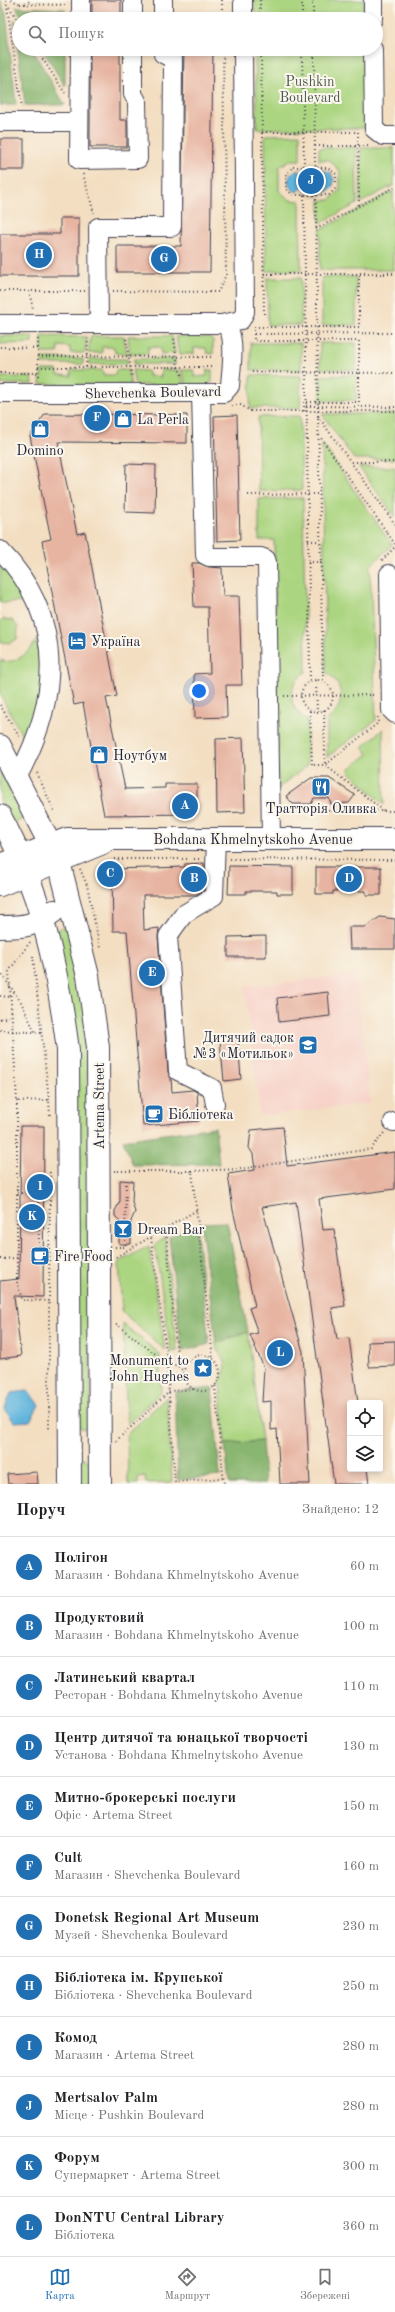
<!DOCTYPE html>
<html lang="uk">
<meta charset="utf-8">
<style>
:root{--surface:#fff;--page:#f2f2f2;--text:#202124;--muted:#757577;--line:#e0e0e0;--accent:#1f6fb2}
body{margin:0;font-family:"Old Standard TT",serif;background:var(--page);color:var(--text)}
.controls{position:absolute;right:12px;bottom:12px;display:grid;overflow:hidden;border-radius:4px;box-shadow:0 2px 6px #0003}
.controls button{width:36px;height:36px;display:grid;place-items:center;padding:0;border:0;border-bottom:1px solid var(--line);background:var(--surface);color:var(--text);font:20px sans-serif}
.you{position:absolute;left:199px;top:691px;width:14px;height:14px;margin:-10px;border:3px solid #fff;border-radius:50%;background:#1a73e8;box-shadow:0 0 0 6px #1a73e833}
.badge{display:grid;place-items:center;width:26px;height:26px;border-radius:50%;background:var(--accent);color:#fff;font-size:13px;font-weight:700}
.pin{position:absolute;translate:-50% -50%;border:2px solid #fff;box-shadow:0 1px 4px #0006}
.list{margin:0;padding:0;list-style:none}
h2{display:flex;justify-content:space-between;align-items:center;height:52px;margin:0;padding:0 16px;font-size:17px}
h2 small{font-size:13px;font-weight:400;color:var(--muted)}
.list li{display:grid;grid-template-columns:26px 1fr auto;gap:12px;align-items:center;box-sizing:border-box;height:60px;padding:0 16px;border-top:1px solid var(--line)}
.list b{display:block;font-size:15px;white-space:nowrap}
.list p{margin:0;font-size:13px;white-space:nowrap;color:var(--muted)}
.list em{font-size:13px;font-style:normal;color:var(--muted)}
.icon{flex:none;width:22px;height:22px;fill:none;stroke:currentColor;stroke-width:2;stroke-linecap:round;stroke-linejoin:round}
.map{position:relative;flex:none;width:395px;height:1484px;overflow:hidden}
.search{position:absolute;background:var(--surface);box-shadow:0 2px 6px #0003;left:12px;right:12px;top:12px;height:44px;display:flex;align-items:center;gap:10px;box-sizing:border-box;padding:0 14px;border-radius:22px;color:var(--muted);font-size:15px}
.sheet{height:772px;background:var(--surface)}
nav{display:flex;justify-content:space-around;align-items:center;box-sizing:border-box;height:56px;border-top:1px solid var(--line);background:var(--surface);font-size:11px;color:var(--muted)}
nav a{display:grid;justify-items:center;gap:2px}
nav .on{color:var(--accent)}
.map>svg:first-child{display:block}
</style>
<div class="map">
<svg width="395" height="1484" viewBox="0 0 395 1484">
<rect width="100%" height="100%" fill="#fbf7ec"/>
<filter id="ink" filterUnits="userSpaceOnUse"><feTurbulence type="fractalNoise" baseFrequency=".025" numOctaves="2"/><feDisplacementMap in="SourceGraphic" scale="8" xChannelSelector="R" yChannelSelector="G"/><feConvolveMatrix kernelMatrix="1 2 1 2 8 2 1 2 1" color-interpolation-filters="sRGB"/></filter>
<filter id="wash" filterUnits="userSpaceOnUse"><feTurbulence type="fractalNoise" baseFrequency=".012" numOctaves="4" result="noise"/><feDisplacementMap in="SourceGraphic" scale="16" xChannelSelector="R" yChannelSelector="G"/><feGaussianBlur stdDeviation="0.9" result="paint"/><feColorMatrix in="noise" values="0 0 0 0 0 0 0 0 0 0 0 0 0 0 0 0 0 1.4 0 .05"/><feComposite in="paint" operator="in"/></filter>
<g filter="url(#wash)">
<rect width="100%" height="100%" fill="#f3dec1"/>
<!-- built -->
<polygon fill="#f7d1c7" points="356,974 371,1103 260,1116 245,987"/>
<!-- green -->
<g fill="#acd581" stroke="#677c5e">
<polygon points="254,0 364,0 364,19 255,19"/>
<polygon points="255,49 364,49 365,128 257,129"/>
<polygon points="300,134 300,160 290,160 279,167 279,191 290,200 300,201 301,270 266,271 265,135"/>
<polygon points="356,147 357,204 320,223 320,200 330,200 340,190 340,171 329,160 319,160 319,148"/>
<polygon points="361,148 394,148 394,185 360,203"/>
<polygon points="393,191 393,270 320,270 320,230"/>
<rect x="322" y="277" width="34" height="48"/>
<polygon points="267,278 301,278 301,325 268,325"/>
<polygon points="0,336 32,336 32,343 0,344"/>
<polygon points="42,336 87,337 85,353 70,353 70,347 58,346 58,353 42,353"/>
<polygon points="91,336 124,336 127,354 115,353 114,347 102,347 102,353 88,353"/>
<polygon points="128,336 172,336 175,353 161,354 161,347 148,347 148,354 130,354"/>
<polygon points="176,336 210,337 213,340 213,354 207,353 206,348 194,348 194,354 179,354"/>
<rect x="251" y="343" width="50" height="27"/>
<polygon points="320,343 356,343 356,370 320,369"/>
<polygon points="42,358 83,359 83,364 42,364"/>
<rect x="89" y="359" width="38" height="5"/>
<rect x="134" y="359" width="41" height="5"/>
<polygon points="42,370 57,370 58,375 71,376 71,370 102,370 103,375 115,375 116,370 128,370 131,385 40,384"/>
<polygon points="132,370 148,371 148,376 161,377 161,370 178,370 185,385 135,385"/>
<polygon points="181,370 194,370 194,377 207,376 207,370 212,370 212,382 208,385 187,385"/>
<polygon points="251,375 301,376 300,408 250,408"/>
<polygon points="356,375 356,400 321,401 320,376"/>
<polygon points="0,377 32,377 33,384 0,384"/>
<polygon points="322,414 395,414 395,459 354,459"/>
<polygon points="300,416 302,490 259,491 258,417"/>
<path d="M322,443L392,545L370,566L376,720L327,757V720C346,706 345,685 326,672Z"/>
<polygon points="359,467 395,467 395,517"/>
<path d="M303,498L306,672C286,685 287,707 307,720V766L278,788L274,540H259V499Z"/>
<polygon points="0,562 10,571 30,606 19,602 0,603"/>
<polygon points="4,619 12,620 18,627 17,639 10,643 0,642 0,621"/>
<path d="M38,639L44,683L25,741L0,694V660C18,666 29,651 38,639Z"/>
<polygon points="383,729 384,805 348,770 368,754 363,747"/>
<polygon points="0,771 25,818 12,824 0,800"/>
<polygon points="71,924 87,1017 91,1425 84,1429 79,1427 56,930"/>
<polygon points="165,1237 177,1351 171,1352 155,1244"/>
<polygon points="149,1246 165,1350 122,1312 119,1262"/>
<polygon points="123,1324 160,1354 161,1392 127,1424"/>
<polygon points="248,1332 262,1441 225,1444 220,1382 226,1368 225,1361 217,1350 216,1343"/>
<polygon points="167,1397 172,1482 146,1483 145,1476 138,1477 138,1484 128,1484 127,1434"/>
<polygon points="84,1458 90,1463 90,1484 77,1484 80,1459"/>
</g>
<!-- forest -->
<g fill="#89b66f" stroke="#566c55">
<polygon points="0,0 6,14 16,105 0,105"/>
<polygon points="16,7 65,9 65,19 23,19"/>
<polygon points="14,19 19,27 19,49 32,49 65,105 25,105"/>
<polygon points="42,49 65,49 65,86"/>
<polygon points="215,1127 219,1164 133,1165 123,1140"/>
<polygon points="227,1222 248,1332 216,1343 201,1223"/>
<polygon points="196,1224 209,1344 182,1351 169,1237"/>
<polygon points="212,1388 220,1476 178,1480 175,1392"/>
<polygon points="262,1441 265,1484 229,1484 225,1444"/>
</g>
<!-- water -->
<g fill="#62b5dd" stroke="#426c8c">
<path d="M297,170L303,174L313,171L319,176L324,170L331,173L334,180L333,187L324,193L317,186L310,190L303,187L297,192C285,187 286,175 297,170Z"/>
<polygon points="28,1391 39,1405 30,1421 14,1422 5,1409 11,1393"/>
</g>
<g id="blocks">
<!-- building -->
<g fill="#e7b4a1">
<rect x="92" y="0" width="29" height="19"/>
<polygon points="90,49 120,49 120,120 127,120 127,147 90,147"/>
<polygon points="184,49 213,49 210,272 117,272 117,246 181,246"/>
<rect x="0" y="139" width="24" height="31"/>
<polygon points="60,218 79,218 79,276 0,276 0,234 60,234"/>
<polygon points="45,414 187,415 187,443 58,442 77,534 85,532 117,696 106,698 125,789 165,788 165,784 197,784 197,814 104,815 83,703 74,705 42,541 51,539 30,436"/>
<polygon points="237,415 240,540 217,541 214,416"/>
<polygon points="126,464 156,465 155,513 125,512"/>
<polygon points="192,563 199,563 209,567 222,568 223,596 239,596 242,685 226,685 227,717 195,718 194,674 210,673 208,607 194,607"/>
<polygon points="243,738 245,812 217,813 216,739"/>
<polygon points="311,778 329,778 355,795 349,803 331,804 329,798 314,798 311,804 293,804 286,796"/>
<polygon points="204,863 204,890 196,895 143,895 144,930 159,928 158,937 168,1072 171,1078 172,1092 193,1090 197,1092 199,1121 143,1126 127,931 113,931 112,869 185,867 185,864"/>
<polygon points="229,866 293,867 293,894 277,894 277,891 246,891 246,894 228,894"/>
<polygon points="316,867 381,867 381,895 366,895 366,891 333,891 333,894 316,894"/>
<polygon points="380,917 395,919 395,949 350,949 349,927 365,927"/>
<polygon points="266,936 266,957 228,957 228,937"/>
<polygon points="328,992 330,1016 279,1022 277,998"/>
<polygon points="238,1039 241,1079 224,1081 220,1041"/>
<polygon points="21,1126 44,1126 43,1297 14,1296 21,1356 0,1359 0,1281 19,1279"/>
<polygon points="283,1127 287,1166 395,1152 395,1189 319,1199 323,1230 334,1229 345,1306 332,1308 337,1339 349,1338 358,1403 350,1403 350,1469 367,1469 369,1484 334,1484 296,1202 262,1207 303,1352 310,1484 280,1484 277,1429 271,1430 271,1401 262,1402 264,1368 250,1335 258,1333 249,1308 255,1306 233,1210 228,1174 255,1170 253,1154 249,1148 251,1130"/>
<polygon points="120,1180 133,1181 132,1202 135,1212 131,1221 131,1244 119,1244 119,1220 115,1216 115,1211 120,1201"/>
<polygon points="395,1341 395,1366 369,1367 368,1342"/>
<polygon points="37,1472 38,1484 8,1484 7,1474"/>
</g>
</g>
</g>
<g filter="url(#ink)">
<use href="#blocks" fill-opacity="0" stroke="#413e4f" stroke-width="1"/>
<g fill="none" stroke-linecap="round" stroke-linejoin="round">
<defs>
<g id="minor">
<polyline points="133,0 133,19"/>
<polyline points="243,0 243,19"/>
<polyline points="373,0 373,19"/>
<polyline points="81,19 81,0"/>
<polyline points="163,19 163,0"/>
<polyline points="80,49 79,160 138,159 137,101 133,94 133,49"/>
<polyline points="373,49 374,129 383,136 395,136"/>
<polyline points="0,122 79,122"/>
<path d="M0,324H221C225,326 229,327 230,332C235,348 231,370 230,386L224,393H0"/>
<polyline points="99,324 98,227 172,227 173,59 163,54 163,49"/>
<polyline points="221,324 241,320 245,312 243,49"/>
<polyline points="201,393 205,555 209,557 261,557 266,559 267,562 271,839"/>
<path d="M0,550C66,618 60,699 17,778"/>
<polyline points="389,574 391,710 395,714"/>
<polyline points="215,1104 212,1088 178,1071 168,936 184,914 214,896 216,839"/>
<polyline points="393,1122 395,1122"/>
</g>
<g id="major">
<polyline points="0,746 59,862 88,976 98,1047 100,1484"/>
<path d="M0,816C41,891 57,966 68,1050L70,1484"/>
<polyline points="0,865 67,839 395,839"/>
<polyline points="0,885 103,843"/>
<path d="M0,927C24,927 35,926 54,911"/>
</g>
</defs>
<!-- minor casing -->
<use href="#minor" stroke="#413e4f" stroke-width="20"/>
<!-- major casing -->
<use href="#major" stroke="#413e4f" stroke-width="24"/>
<!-- path -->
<g stroke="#413e4f" stroke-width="2" stroke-dasharray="1 3" stroke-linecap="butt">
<polyline points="6,0 22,107"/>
<polyline points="11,0 21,4"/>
<polyline points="222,0 222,19"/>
<polyline points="260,0 260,19"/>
<polyline points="302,0 302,19"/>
<polyline points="313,0 313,19"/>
<polyline points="20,4 67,5"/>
<polyline points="25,4 31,0"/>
<polyline points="9,7 19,22"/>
<polyline points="36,49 65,93"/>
<polyline points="261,49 264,314"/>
<polyline points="302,49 304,167"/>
<polyline points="314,49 315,167"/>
<polyline points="262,132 358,132 359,206"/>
<polyline points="315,146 370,146"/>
<polygon points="293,167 328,168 336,174 336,188 329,195 293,195 286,189 286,174"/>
<polyline points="310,167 310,195"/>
<polyline points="83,174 94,213"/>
<polyline points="304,195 310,681"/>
<polyline points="316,195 318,411 323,681"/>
<polyline points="316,229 395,187"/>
<polyline points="264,274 395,274"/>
<polyline points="0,291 85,291"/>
<polyline points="29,291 33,309"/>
<polyline points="113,291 218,292 226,275 223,49"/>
<polyline points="254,334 395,333"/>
<polyline points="38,339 38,379"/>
<polyline points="126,339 132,378"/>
<polyline points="174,339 178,367 183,377"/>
<polyline points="0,347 38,348"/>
<polyline points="38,356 211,357"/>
<polyline points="38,367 212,367"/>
<polyline points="86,367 88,339"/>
<polyline points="252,372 395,373"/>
<polyline points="0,373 38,373"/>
<polyline points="232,405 241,405 250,411 395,411"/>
<polyline points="306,406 395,407"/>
<polyline points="304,411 304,402 359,402 359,341 254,341 254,327 359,327 359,273 395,273"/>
<polyline points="318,416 395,524"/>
<polyline points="319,435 395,544"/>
<polyline points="352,462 395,462"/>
<polyline points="248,495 319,494"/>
<polyline points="308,541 320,541"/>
<polyline points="382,560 395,547"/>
<polyline points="308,562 321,562"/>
<polyline points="316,680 317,712"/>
<circle cx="317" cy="696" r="16"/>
<polyline points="284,696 376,695"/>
<polyline points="0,705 20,738"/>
<polyline points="324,710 325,765 384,811"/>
<polyline points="310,711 312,765 325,765 378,723 378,717"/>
<polyline points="37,773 54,811"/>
<polyline points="292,811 395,811"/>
<polyline points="114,859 200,859"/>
<polyline points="230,859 395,860"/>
<polyline points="80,869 87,885 100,948"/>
<polyline points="30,942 9,971 17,1101 49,1100 50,1115"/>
<polyline points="33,956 49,1100"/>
<polyline points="0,972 21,1002 35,1032"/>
<polyline points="0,996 10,997"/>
<polyline points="0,1019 11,1017"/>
<polyline points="0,1030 42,1033"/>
<polyline points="17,1101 17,1193 50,1193"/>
<polyline points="114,1171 192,1171 213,1359"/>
<polyline points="192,1171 240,1169 371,1149 384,1133"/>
<polyline points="38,1194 39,1246 50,1246"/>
<polyline points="166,1229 178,1366"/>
<polyline points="151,1238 166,1351 175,1482 224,1478"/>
<polyline points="115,1247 125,1247 126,1180"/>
<polyline points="116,1257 197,1210"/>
<polyline points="17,1258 17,1282 22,1300 49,1301 49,1429"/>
<polyline points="0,1259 17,1258 17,1193"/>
<polyline points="49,1301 50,1169"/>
<polyline points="116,1324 167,1363 178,1366 184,1372"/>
<circle cx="202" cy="1373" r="18"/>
<polyline points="215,1386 224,1484"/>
<polyline points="116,1441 170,1391 193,1389"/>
</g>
<!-- minor -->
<use href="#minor" stroke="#fff" stroke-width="18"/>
<!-- major -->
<use href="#major" stroke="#fff" stroke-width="22"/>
</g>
</g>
<!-- icons -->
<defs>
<symbol id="shop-square" viewBox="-11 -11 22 22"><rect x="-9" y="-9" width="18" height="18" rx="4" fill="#1f6fb2" stroke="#fbf7ec"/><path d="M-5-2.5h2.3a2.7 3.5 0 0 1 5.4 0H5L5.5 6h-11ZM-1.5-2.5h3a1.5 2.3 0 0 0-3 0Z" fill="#fff"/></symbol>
<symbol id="hotel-square" viewBox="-11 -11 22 22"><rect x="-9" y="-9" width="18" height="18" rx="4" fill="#1f6fb2" stroke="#fbf7ec"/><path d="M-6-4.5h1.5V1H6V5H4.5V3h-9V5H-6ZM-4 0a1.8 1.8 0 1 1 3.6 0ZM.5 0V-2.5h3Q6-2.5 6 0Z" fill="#fff"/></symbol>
<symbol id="restaurant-square" viewBox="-11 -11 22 22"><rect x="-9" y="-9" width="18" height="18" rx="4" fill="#1f6fb2" stroke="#fbf7ec"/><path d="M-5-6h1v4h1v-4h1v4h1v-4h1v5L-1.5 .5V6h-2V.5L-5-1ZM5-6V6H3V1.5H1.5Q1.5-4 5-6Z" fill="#fff"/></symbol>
<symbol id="school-square" viewBox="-11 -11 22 22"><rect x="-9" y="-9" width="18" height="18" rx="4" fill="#1f6fb2" stroke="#fbf7ec"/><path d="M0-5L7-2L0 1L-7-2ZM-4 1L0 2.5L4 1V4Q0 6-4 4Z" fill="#fff"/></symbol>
<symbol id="cafe-square" viewBox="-11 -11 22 22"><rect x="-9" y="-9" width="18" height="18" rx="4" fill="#1f6fb2" stroke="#fbf7ec"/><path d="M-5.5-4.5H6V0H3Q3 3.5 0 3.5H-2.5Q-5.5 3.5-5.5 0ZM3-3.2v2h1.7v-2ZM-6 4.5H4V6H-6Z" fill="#fff"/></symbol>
<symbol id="bar-square" viewBox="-11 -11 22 22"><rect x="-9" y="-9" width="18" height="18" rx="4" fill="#1f6fb2" stroke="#fbf7ec"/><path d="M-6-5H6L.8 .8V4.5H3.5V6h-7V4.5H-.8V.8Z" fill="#fff"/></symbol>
<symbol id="sight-square" viewBox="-11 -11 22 22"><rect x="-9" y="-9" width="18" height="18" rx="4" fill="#1f6fb2" stroke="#fbf7ec"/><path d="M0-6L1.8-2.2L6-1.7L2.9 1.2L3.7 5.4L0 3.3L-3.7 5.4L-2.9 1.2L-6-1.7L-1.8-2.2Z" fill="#fff"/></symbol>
</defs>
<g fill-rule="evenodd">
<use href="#shop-square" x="112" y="408" width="22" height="22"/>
<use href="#shop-square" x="29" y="418" width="22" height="22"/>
<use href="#hotel-square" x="66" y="630" width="22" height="22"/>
<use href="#shop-square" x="88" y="744" width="22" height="22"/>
<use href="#restaurant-square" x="310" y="776" width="22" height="22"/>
<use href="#school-square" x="297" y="1034" width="22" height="22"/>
<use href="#cafe-square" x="143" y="1103" width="22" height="22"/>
<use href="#bar-square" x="112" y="1218" width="22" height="22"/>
<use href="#cafe-square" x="29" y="1245" width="22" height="22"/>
<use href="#sight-square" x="192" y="1357" width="22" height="22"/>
</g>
<g text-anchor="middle" stroke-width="4" stroke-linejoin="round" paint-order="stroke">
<!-- park labels -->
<g font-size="14" fill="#4b5850" stroke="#fbf7ec">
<text x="310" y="86">Pushkin<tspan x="310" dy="16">Boulevard</tspan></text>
</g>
<!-- street labels -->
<g font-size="14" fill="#22223b" stroke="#fbf7ec">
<text transform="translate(153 392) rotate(-1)" y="5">Shevchenka Boulevard</text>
<text x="253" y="844">Bohdana Khmelnytskoho Avenue</text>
<text transform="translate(99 1106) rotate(-90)" y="5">Artema Street</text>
</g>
<!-- poi labels -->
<g font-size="14" fill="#22223b" stroke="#fbf7ec" text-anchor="start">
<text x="137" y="424">La Perla</text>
<text x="40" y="455" text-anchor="middle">Domino</text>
<text x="91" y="646">Україна</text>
<text x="113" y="760">Ноутбум</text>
<text x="321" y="813" text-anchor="middle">Тратторія Оливка</text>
<text x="294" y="1042" text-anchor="end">Дитячий садок<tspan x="294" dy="16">№3 «Мотильок»</tspan></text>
<text x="168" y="1119">Бібліотека</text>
<text x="137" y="1234">Dream Bar</text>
<text x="54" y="1261">Fire Food</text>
<text x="189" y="1365" text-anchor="end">Monument to<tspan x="189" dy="16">John Hughes</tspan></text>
</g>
</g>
</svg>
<div class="controls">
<button><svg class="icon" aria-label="locate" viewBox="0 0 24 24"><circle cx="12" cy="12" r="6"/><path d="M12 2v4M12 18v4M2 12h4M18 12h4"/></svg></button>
<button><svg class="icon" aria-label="layers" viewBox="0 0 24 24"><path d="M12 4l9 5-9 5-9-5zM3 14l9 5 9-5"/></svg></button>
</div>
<div class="you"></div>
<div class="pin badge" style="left:185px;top:806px">A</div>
<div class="pin badge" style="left:194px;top:879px">B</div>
<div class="pin badge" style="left:110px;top:874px">C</div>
<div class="pin badge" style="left:349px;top:879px">D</div>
<div class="pin badge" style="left:152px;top:973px">E</div>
<div class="pin badge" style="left:97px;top:418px">F</div>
<div class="pin badge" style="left:164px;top:259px">G</div>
<div class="pin badge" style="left:39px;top:255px">H</div>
<div class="pin badge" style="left:40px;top:1187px">I</div>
<div class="pin badge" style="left:311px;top:181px">J</div>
<div class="pin badge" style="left:32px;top:1217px">K</div>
<div class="pin badge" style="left:280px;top:1353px">L</div>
<div class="search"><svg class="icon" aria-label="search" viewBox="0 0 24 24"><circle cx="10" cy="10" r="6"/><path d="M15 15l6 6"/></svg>Пошук</div>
</div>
<section class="sheet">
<h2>Поруч<small>Знайдено: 12</small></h2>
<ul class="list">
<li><span class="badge">A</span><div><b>Полігон</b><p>Магазин · Bohdana Khmelnytskoho Avenue</p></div><em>60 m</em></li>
<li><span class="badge">B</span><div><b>Продуктовий</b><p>Магазин · Bohdana Khmelnytskoho Avenue</p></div><em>100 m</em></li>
<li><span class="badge">C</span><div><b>Латинський квартал</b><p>Ресторан · Bohdana Khmelnytskoho Avenue</p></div><em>110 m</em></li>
<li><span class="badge">D</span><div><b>Центр дитячої та юнацької творчості</b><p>Установа · Bohdana Khmelnytskoho Avenue</p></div><em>130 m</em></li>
<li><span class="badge">E</span><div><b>Митно-брокерські послуги</b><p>Офіс · Artema Street</p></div><em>150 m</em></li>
<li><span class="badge">F</span><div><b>Cult</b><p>Магазин · Shevchenka Boulevard</p></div><em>160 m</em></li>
<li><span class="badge">G</span><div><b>Donetsk Regional Art Museum</b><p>Музей · Shevchenka Boulevard</p></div><em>230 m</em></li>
<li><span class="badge">H</span><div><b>Бібліотека ім. Крупської</b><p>Бібліотека · Shevchenka Boulevard</p></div><em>250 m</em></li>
<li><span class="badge">I</span><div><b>Комод</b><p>Магазин · Artema Street</p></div><em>280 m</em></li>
<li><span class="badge">J</span><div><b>Mertsalov Palm</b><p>Місце · Pushkin Boulevard</p></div><em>280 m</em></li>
<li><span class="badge">K</span><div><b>Форум</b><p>Супермаркет · Artema Street</p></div><em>300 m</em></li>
<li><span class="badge">L</span><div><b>DonNTU Central Library</b><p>Бібліотека</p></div><em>360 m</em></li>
</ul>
</section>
<nav>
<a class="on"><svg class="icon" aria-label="map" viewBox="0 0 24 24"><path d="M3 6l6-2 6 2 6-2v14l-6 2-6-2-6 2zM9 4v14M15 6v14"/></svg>Карта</a>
<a><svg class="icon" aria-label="directions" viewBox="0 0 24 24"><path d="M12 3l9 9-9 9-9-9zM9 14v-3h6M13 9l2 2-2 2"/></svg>Маршрут</a>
<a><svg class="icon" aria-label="saved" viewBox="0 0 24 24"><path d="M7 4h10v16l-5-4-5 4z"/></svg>Збережені</a>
</nav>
